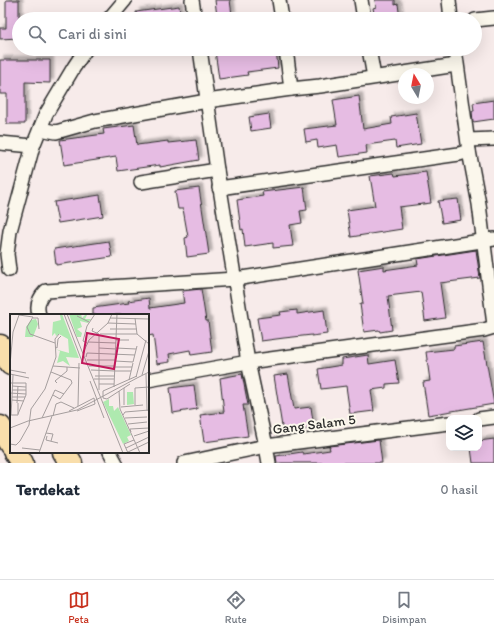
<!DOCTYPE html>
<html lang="id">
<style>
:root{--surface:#fff;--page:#f2f2f3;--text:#1f2937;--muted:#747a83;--line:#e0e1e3;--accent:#c8321e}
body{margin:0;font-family:Itim,sans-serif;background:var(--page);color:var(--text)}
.controls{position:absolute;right:12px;bottom:12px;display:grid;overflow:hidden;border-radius:8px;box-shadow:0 4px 16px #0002}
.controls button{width:36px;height:36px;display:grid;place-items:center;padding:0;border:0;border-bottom:1px solid var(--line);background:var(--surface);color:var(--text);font:20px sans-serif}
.compass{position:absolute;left:398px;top:68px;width:36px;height:36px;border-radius:50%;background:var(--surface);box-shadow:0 4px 16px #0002;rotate:350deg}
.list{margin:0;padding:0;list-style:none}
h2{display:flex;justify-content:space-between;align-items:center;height:52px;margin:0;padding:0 16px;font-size:17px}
h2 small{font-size:13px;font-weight:400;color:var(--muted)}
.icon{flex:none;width:22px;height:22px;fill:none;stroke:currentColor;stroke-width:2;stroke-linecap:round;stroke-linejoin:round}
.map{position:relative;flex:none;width:494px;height:463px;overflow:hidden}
.search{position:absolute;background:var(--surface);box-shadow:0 4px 16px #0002;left:12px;right:12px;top:12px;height:44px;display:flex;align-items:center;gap:10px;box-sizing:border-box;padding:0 14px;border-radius:22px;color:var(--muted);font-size:15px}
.sheet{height:116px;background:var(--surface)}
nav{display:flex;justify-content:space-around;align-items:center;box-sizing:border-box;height:56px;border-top:1px solid var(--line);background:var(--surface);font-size:11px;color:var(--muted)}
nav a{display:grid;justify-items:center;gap:2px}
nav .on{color:var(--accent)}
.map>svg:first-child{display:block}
</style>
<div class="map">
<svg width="494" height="463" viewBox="0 0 494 463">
<defs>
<filter id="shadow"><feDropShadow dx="3.5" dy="-3.5" stdDeviation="1" flood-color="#0004"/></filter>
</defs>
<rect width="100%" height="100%" fill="#f7ebea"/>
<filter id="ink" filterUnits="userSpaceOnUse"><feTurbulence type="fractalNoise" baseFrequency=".025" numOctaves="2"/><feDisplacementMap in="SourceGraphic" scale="8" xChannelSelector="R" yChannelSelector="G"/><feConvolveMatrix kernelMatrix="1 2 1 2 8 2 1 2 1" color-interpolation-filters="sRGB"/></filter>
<g filter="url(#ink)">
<!-- building -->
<g fill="#e6bce3" stroke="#2b2b2b" filter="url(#shadow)">
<polygon points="6,0 19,0 19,38 0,39 0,28 6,28"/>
<polygon points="215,0 230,0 232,15 217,17"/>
<polygon points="375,0 395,0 395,5 398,4 400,19 375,19 373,8 376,7"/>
<polygon points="179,6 181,19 137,19 136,12"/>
<polygon points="228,49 276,49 278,68 247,72 248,75 219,79 215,51"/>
<polygon points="0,60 50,60 50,83 25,82 25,124 7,124 7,94 0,94"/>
<polygon points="359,96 363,129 392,124 391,117 416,113 421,144 396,148 395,141 366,145 367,153 339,157 337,145 318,148 317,140 306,142 304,129 337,125 333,100"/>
<polygon points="494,100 494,119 473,122 472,111 474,111 473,103"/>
<polygon points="269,114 271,128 251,131 249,117"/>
<polygon points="134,125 137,145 168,141 168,143 196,140 199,160 160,167 160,165 118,171 116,157 64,165 60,140 104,134 103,129"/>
<polygon points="426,172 431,203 399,207 402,229 351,237 347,210 375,206 370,176 394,173 395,176"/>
<polygon points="304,187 307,210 300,211 302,223 290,225 293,246 273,248 273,243 245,247 243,229 241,230 237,200 263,196 262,192"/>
<polygon points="199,188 209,254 187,257 185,238 188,237 183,209 178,209 175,191"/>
<polygon points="100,195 103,216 58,223 54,202"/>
<polygon points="458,199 461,220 442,223 438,201"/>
<polygon points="109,241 112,257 56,265 54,249"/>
<polygon points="476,250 480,278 440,283 445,318 425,321 421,292 388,296 392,330 380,332 379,330 364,332 360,304 363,304 358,270 384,266 384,270 418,265 417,259"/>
<polygon points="201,289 206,321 208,321 212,352 191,355 190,350 169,354 170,362 157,364 153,335 148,336 148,315 93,315 93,308 129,303 128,301 149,298 150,308 184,303 182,291"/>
<polygon points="297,310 297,314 324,310 327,334 312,336 312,335 284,338 261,341 257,318 281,315 280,312"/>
<polygon points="483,342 494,404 428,415 423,382 430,381 426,352 454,349 454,346"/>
<polygon points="368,355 369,364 395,360 399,383 386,384 386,388 371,390 374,411 350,414 346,386 321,389 318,369 342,365 342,359"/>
<polygon points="242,374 248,405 243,405 248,436 204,442 200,415 224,412 220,378"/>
<polygon points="288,374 294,409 311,407 314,428 283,433 274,376"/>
<polygon points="194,385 197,409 173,413 170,388"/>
<polygon points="494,439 494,463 473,463 471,448 479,448 479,441"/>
<polygon points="379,440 382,463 277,463 276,456 302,452 303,454 330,450 329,446"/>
</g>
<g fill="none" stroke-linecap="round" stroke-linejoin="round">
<defs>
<g id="minor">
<polyline points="192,0 195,19"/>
<polyline points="279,0 282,19"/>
<polyline points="361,0 364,19"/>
<polyline points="449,0 451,19"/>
<polyline points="109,19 125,0"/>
<polyline points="475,20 494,18"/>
<polyline points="200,49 217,170 248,362 266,446 269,463"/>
<polyline points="286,49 291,89"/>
<polyline points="369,49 374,77"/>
<polyline points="455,49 469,151 479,204 494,325"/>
<polyline points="40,129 56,132 95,121 207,101 291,89 320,86 456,65"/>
<polyline points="468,140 494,139"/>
<polyline points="0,143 33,146"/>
<polyline points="141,182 217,170"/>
<polyline points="219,188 459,154 469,151"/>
<polyline points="9,270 7,254 10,231 33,146 46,114 74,67 86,49"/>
<path d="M39,315C36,305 39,298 46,291L235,279L494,239"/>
<polyline points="148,380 248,362 484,330 494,327"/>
<polyline points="479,419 494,417"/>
<polyline points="110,452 116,463"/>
<polyline points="184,463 266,446 449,423"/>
</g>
<g id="motorway">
<polyline points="0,346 11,364"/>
<polyline points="0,427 11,445"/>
<polyline points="15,452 22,463"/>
<polyline points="64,452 71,463"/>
</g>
</defs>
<!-- minor casing -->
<use href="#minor" stroke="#2b2b2b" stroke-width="16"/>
<!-- motorway casing -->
<use href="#motorway" stroke="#2b2b2b" stroke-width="25"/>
<!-- minor -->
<use href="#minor" stroke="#fbf7ec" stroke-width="13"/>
<!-- motorway -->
<use href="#motorway" stroke="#f9deab" stroke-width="22"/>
</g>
</g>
<g text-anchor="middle" stroke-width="4" stroke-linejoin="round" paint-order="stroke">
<!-- street labels -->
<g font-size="14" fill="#2b2b2b" stroke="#fbf7ec">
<text transform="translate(314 424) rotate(-7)" y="5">Gang Salam 5</text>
</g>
</g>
<!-- overview -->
<g transform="translate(10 314)">
<rect width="139" height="139" fill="#f7ebea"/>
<path d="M52,0L69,44L56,43L60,52L53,47L47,49L50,37L45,35L59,39L58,25L49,20L46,22L45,19L42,22L43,8L51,6L50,1ZM59,0H71L72,4L75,1H77L75,5H81L78,9L70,7L72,13L67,15L72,19L71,23H67ZM26,5L28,10L23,23H15L16,13L21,6ZM117,78H123L124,90L117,91ZM99,85V92H103L104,97L108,93L121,121L117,123L119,127L113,130L93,88Z" fill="#aee9af"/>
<path fill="none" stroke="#a59e9e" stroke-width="1" d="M54,0L73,50M57,0L113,139M9,1L23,3L17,13L20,20L45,29M67,2L79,8M23,4H28L29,15M100,4L139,5M125,4L127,20M98,9L126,10M83,14L82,17L89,20V76M100,15H127M90,20H127L139,30M106,26H119M78,28L106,29M77,29L73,27L77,12L85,0M45,33L47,34L48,25L51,22M89,34L106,35M106,34L126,35M74,37L79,26L98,9L102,0M76,43L77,39L125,41M77,46H105M105,47L123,48L127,32M0,51L3,18L9,1M43,52L70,54M79,52H105M105,53H122M0,56L16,59M81,56L105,57M105,57H121M41,58L61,66L62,69L50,85L43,81M0,60L19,64M136,60L137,95M3,61L2,83H15M132,61L139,37M85,62H105M126,63L136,26M127,64L139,58M84,65H104M119,66L123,49M80,67L94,104M0,69H16V73L2,72M47,69L45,67L57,57V53M89,70H104M120,70L97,85L93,84V77L127,62M104,73L107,0M114,74V91M2,76H16M109,77L110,95L130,139M0,79L16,80M2,86L14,87M7,89L8,72M125,91V74L139,73M68,92L69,49M111,93L133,91M59,97L84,84L85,90L67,97M8,100L16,81V73M0,101H8V89M1,101L2,83M113,101L115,98L139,96H136M43,102L46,90L51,88L64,94M32,104L45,76L54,80M115,104L137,103M118,110L137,108M0,114L18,107L67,96L127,64M121,118L120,115L139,114M36,119L43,120L41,127M37,122L36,126L48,129M124,122L139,117M0,130L6,131L10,127L19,111L21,95L35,75L46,43L45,25L49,20M12,134L30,136M116,134L139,123M118,138L139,128M29,139L42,102M118,139L114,130L124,126"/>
<path fill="#c2185b" fill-opacity="0.15" stroke="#c2185b" stroke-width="2" d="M77,19L109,25L104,55L72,49Z"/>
<rect width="139" height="139" fill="none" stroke="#2b2b2b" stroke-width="2"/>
</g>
</svg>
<div class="controls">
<button><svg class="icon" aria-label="layers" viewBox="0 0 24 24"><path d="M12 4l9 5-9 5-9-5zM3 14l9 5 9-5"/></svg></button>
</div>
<svg class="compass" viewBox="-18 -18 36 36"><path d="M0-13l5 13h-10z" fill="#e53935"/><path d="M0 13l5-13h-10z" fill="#747a83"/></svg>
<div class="search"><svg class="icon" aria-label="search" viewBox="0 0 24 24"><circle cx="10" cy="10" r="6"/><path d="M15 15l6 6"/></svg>Cari di sini</div>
</div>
<section class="sheet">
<h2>Terdekat<small>0 hasil</small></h2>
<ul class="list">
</ul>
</section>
<nav>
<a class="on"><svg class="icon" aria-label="map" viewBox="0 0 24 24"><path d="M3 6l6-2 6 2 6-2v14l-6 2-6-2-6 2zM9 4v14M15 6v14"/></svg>Peta</a>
<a><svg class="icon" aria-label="directions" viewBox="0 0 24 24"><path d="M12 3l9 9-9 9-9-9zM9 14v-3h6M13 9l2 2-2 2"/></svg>Rute</a>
<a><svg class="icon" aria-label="saved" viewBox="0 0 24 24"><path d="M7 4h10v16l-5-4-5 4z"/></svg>Disimpan</a>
</nav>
